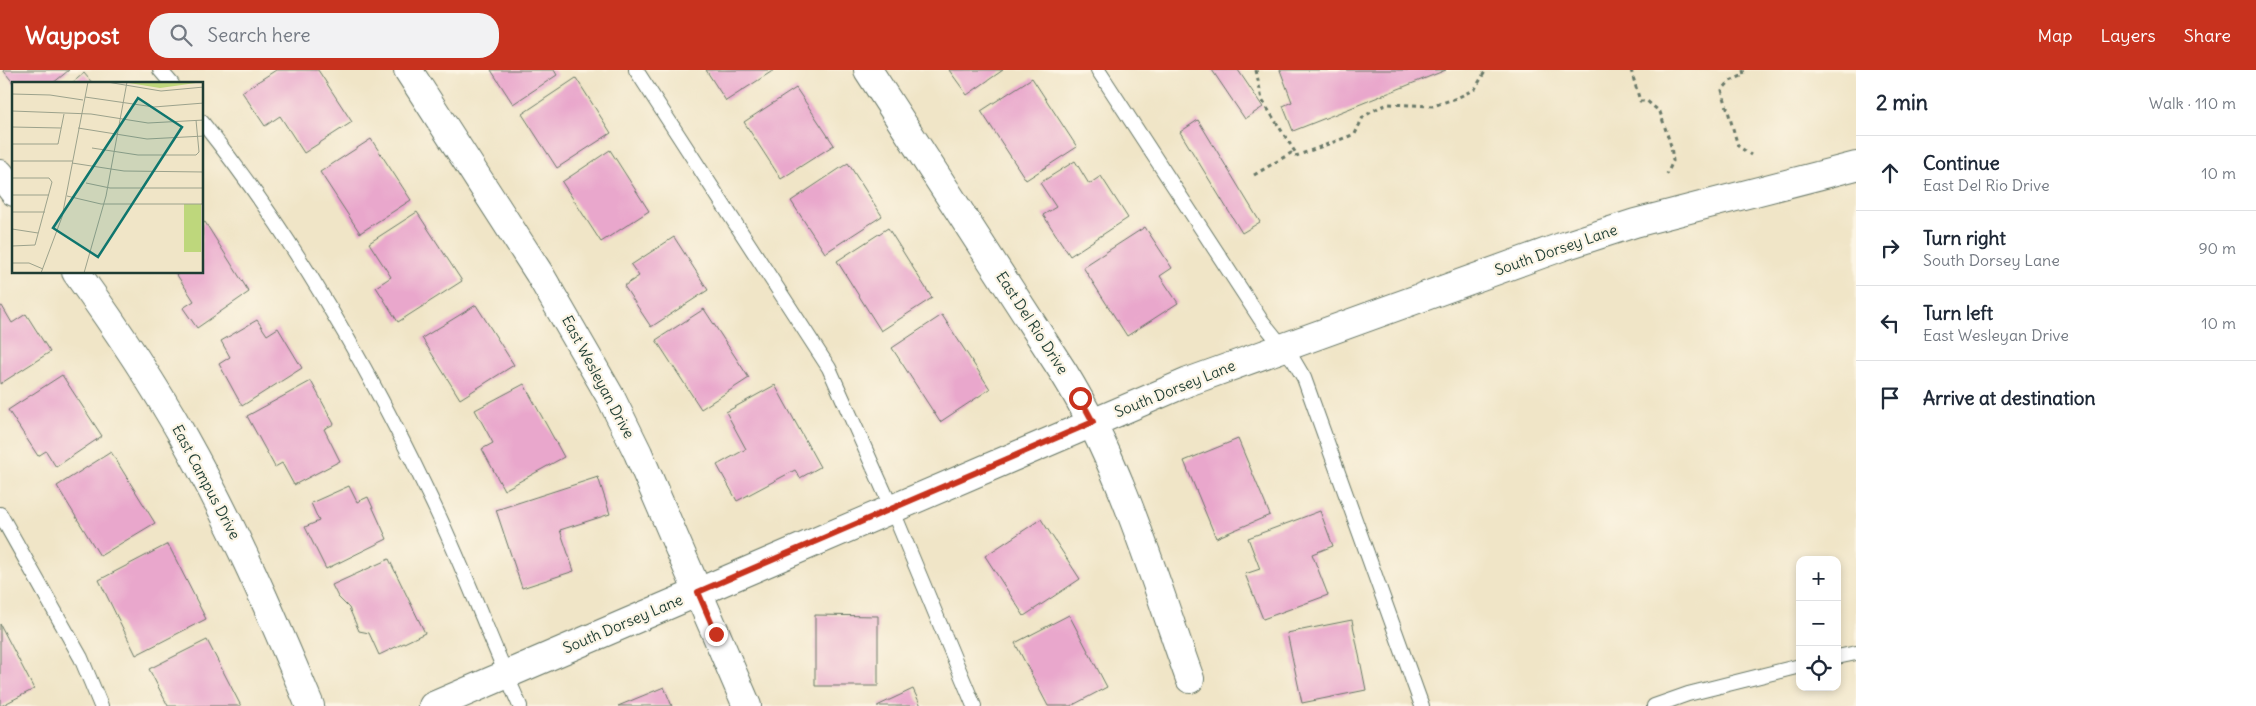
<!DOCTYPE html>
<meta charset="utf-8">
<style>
:root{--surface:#fff;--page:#f2f2f3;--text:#1f2937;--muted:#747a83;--line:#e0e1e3;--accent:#c8321e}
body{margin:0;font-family:Delius,sans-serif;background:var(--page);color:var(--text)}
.controls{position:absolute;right:15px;bottom:15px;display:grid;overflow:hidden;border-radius:10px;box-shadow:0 2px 8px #0003}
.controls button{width:45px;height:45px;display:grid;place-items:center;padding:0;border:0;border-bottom:1px solid var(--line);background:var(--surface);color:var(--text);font:25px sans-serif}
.stop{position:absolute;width:15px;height:15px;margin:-11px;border:4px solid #c8321e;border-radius:50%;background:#fff}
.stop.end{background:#c8321e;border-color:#fff;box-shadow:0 1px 5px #0008}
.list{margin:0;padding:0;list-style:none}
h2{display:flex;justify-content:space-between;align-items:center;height:65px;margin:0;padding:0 20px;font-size:21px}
h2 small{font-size:16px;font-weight:400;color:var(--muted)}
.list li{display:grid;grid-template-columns:32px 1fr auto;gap:15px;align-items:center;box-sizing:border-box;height:75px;padding:0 20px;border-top:1px solid var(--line)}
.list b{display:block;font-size:19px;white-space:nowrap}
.list p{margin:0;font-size:16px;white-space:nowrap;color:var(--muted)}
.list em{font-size:16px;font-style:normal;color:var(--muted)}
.icon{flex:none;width:28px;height:28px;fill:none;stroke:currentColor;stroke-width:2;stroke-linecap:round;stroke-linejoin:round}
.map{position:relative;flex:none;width:1856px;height:636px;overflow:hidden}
header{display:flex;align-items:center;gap:30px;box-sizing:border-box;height:70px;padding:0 25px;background:var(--accent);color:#fff}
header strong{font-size:24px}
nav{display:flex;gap:28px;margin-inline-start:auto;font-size:18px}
.search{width:350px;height:45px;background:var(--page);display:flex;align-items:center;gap:12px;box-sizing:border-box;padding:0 18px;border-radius:20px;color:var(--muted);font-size:19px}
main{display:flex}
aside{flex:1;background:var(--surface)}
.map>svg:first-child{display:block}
</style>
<header>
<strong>Waypost</strong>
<div class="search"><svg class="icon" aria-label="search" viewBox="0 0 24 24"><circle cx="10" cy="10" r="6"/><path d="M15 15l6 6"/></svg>Search here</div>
<nav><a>Map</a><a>Layers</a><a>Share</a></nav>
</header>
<main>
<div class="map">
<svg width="1856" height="636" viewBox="0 0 1856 636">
<rect width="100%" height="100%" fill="#fcf5e5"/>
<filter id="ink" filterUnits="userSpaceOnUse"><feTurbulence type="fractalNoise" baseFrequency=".02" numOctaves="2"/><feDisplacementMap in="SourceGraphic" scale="10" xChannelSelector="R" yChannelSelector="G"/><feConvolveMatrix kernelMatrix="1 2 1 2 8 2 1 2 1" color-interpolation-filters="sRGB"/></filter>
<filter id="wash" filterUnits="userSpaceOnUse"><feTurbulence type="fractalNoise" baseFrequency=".0096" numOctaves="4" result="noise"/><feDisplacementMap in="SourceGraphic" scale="20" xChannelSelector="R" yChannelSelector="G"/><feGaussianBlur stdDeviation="1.12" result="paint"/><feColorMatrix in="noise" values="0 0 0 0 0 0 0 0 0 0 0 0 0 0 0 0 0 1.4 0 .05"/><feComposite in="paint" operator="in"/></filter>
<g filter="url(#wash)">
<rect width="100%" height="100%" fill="#f0e5c7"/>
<g id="blocks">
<!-- building -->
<g fill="#e9a7cc">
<polygon points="3,0 69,0 52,14 14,14"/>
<polygon points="276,0 318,0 352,52 304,83 280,46 265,56 242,22"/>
<polygon points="491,0 554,0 557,5 513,34"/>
<polygon points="706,0 774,0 726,31"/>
<polygon points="949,0 1003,0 967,25"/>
<polygon points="1212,0 1238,0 1263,37 1245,49"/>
<polygon points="1280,0 1446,0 1293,61 1283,36 1292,32"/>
<polygon points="84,3 93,14 71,14"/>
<polygon points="576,8 611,63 557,98 522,44"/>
<polygon points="1032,8 1077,77 1026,110 981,41"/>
<polygon points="796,18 834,75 781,109 744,52"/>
<polygon points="1198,50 1260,152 1242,163 1180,62"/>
<polygon points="371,69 411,130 360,163 320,102"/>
<polygon points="610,80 649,141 601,172 562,112"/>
<polygon points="1075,91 1089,114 1101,106 1128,148 1070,186 1043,145 1056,137 1040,113"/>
<polygon points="848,93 882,146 825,183 791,131"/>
<polygon points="417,142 462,211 398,252 376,217 391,207 369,173"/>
<polygon points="205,152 249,222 197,258 183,238 194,231 175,202 202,202 202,154"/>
<polygon points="1145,157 1172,198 1160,206 1178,233 1127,266 1083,197"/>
<polygon points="888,158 932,228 881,261 837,191"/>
<polygon points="674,167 708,220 651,257 624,216 639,206 631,195"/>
<polygon points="476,235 514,295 460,329 422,268"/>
<polygon points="2,236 12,253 26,244 50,282 0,314 0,237"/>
<polygon points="704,239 749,308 701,339 656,270"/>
<polygon points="942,245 990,319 940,352 892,278"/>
<polygon points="257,250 267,265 278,258 302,298 242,336 219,294 230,287 221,271"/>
<polygon points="62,305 102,366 56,397 46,381 38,386 8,340"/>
<polygon points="311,311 334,354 324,359 340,391 294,415 282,393 275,397 247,346"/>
<polygon points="524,314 564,387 504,420 482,379 493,373 475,340"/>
<polygon points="775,315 820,397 800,408 795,400 737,431 717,395 746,379 726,342"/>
<polygon points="1238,369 1270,445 1216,468 1184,391"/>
<polygon points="111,382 155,453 100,486 57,416"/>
<polygon points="598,407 610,444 560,460 574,501 522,518 496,440"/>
<polygon points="349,416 357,432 368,427 387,469 326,499 305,457 319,451 311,433"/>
<polygon points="1320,441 1333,476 1312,484 1328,525 1263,549 1245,504 1260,499 1248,468"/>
<polygon points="1041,449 1080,509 1024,546 985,486"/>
<polygon points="168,474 206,549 136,585 99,510"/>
<polygon points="389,489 425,563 379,585 369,563 359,561 349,538 338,527 332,515"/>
<polygon points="815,545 878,546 878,616 815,616"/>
<polygon points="1069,545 1107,617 1071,636 1048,636 1015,573"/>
<polygon points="1352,550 1366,620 1302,633 1287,563"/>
<polygon points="0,554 34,619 1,636 0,636"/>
<polygon points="207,570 241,636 168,636 149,599"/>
<polygon points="664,617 672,636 618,636"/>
<polygon points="913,619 921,636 877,636"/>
</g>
</g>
</g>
<g filter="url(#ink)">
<use href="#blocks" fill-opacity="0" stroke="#687867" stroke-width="1"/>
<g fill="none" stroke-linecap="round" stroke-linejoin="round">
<defs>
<g id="lane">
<polyline points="160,0 172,14"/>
<polyline points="636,0 829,298 892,439 974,636"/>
<polyline points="1098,0 1261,250 1294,291 1304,308 1422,636"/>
<path d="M202,52C294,167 367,294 430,427C463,495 489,567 520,636"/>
<polyline points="0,444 81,588 101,636"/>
<polyline points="1837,587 1856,583"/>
<polyline points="1654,636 1688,624 1800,596"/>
</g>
<g id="street">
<polyline points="408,0 539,203 610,326 638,383 747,636"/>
<path d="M868,0L1064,303C1122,397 1153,506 1190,609"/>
<polyline points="0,104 14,122"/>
<path d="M76,202C115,256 152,311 184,368C233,455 272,545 310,636"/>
</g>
<polyline id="secondary" points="433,636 1188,312 1561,177 1635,153 1856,96"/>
</defs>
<!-- lane casing -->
<use href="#lane" stroke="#687867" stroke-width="16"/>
<!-- street casing -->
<use href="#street" stroke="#687867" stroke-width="30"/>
<!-- secondary casing -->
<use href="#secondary" stroke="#687867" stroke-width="30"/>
<!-- path -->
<g stroke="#687867" stroke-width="3" stroke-dasharray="4 4" stroke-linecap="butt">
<polyline points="1256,0 1262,30 1297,85"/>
<polyline points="1631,0 1640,31 1647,31 1660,42 1671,76 1673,91 1667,104"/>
<polyline points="1743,0 1744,5 1730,11 1722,20 1738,76 1751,85"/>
<polyline points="1254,105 1291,83 1296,86 1355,64 1363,47 1378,38 1388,34 1433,36 1457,28 1475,19 1486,0"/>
</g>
<!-- lane -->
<use href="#lane" stroke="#fff" stroke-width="14"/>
<!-- street -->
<use href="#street" stroke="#fff" stroke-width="28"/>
<!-- secondary -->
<use href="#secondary" stroke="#fff" stroke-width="28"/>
</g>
</g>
<g fill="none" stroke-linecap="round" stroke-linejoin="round" filter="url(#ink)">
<!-- route -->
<polyline stroke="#c8321e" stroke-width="6" points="716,564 698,522 1093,352 1080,328"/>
</g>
<g text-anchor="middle" stroke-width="4.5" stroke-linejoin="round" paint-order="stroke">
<!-- street labels -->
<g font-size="15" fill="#1f3d34" stroke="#fcf5e5">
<text transform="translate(1556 180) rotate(-19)" y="5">South Dorsey Lane</text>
<text transform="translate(1032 253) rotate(57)" y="5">East Del Rio Drive</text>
<text transform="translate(598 307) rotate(62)" y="5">East Wesleyan Drive</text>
<text transform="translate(1175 319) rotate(-22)" y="5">South Dorsey Lane</text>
<text transform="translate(206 412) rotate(62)" y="5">East Campus Drive</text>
<text transform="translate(623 554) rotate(-23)" y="5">South Dorsey Lane</text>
</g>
</g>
<!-- overview -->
<g transform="translate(12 12)">
<rect width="191" height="191" fill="#f0e5c7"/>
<path d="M191,0L148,6L117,1L118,0ZM172,122H189V170H172Z" fill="#bed77c"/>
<path fill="none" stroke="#9ca28c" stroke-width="1" d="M95,0L149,9L192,5M0,12L38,13L71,18M73,15L142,25L192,21M0,29L79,32L136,41L192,38M0,45L49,46M66,46L135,57L192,54M0,62H46L52,32M80,66L126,73H184L187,70L184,38M0,79H61M60,81L112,89L192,90M0,96H37L40,100L23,163L0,164M74,101L98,106H192M0,113H37M55,114L89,122H192M0,130H33M0,147L26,151M0,181H17L31,187M29,191L50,135L76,0M72,191L94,114L115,0"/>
<path fill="#0f766e" fill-opacity="0.15" stroke="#0f766e" stroke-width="2.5" d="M126,16L170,45L86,175L41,146Z"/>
<rect width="191" height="191" fill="none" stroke="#1f3d34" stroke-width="2.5"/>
</g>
</svg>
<div class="controls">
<button>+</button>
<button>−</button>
<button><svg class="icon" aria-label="locate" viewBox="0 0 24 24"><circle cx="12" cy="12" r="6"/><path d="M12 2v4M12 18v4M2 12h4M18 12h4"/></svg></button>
</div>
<div class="stop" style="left:1080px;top:328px"></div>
<div class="stop end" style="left:716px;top:564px"></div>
</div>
<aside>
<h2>2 min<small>Walk · 110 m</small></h2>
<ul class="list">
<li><svg class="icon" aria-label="ahead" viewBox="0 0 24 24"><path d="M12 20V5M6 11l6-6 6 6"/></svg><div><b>Continue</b><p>East Del Rio Drive</p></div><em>10 m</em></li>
<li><svg class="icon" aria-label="right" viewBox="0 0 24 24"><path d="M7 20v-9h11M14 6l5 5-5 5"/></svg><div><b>Turn right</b><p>South Dorsey Lane</p></div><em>90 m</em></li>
<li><svg class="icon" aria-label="left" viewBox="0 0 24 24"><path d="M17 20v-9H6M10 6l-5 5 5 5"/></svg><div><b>Turn left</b><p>East Wesleyan Drive</p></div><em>10 m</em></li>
<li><svg class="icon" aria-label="arrive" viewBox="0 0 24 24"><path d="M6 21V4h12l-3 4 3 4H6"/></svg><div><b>Arrive at destination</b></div></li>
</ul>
</aside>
</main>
